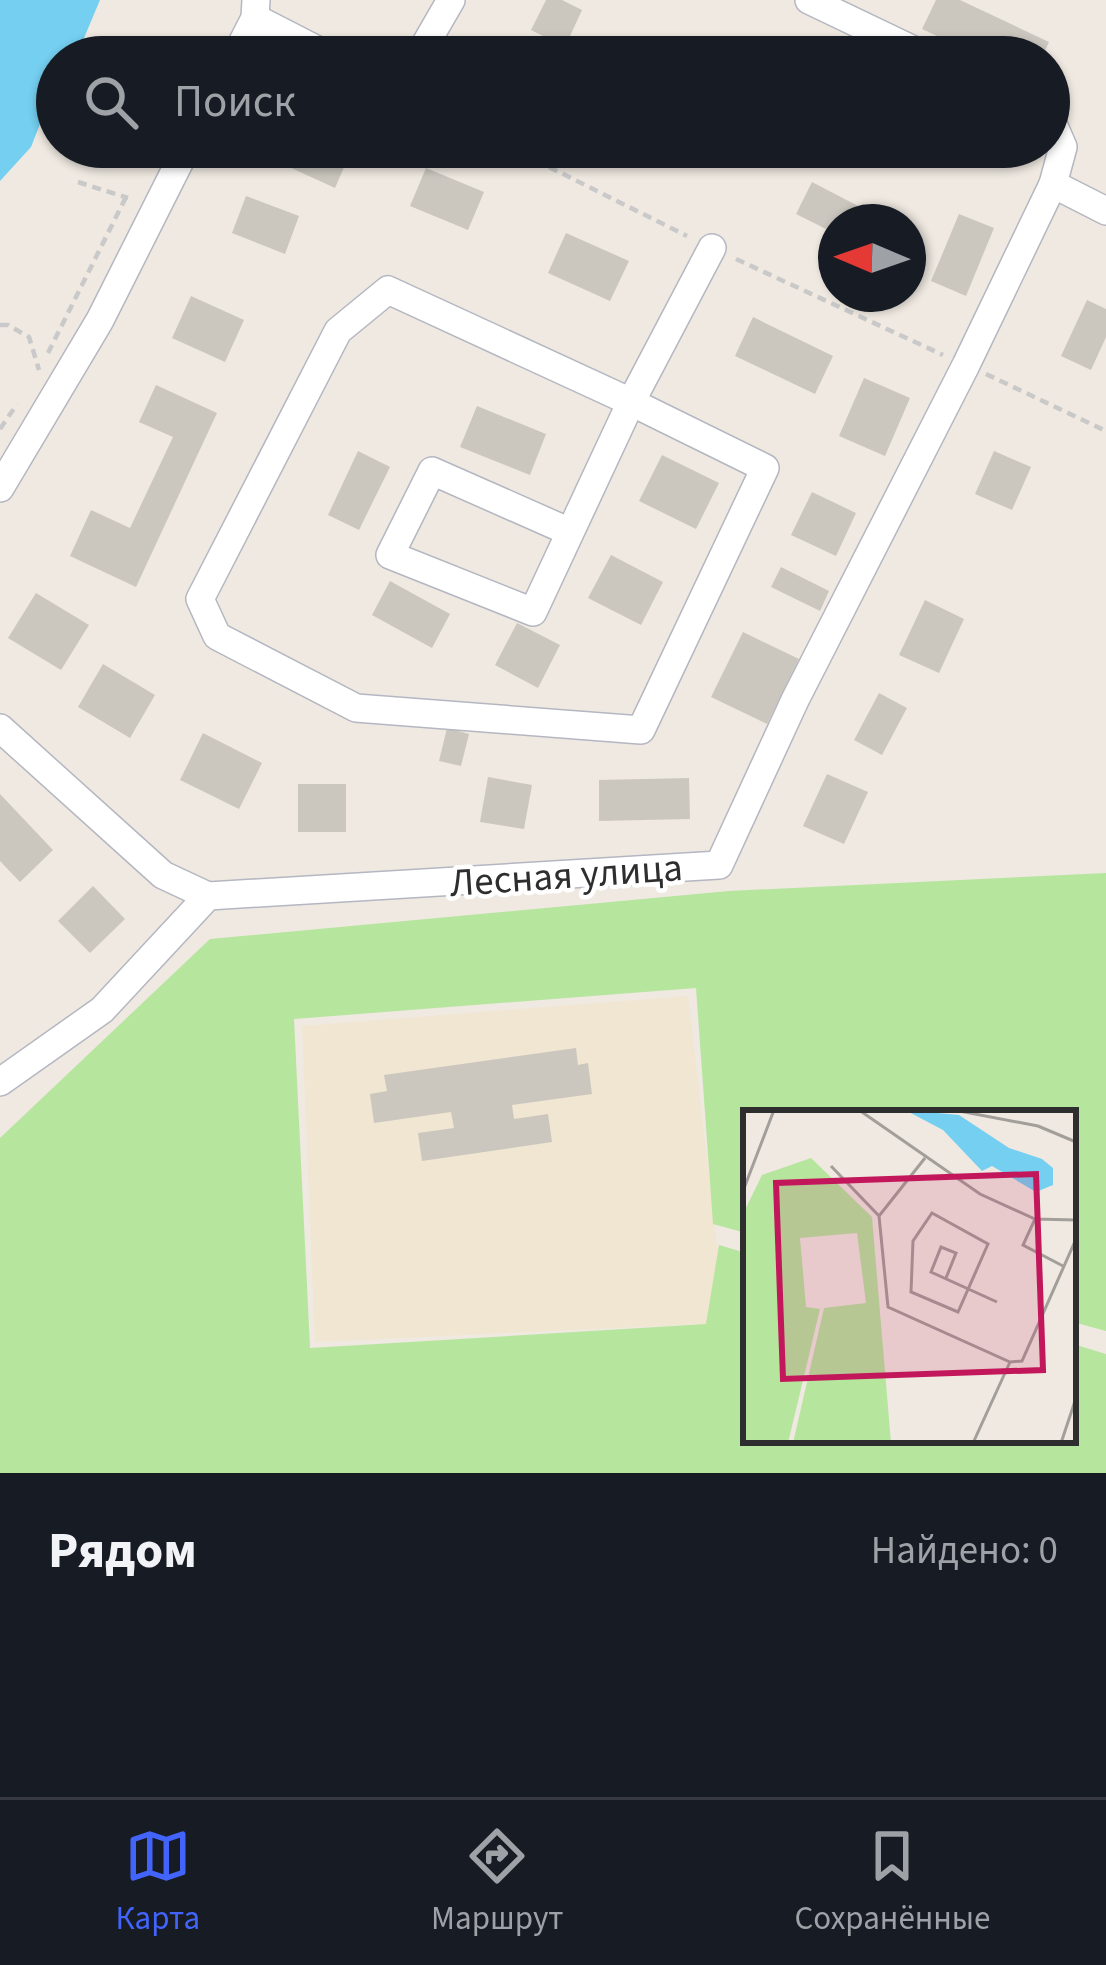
<!DOCTYPE html>
<html lang="ru">
<meta charset="utf-8">
<style>
:root{--surface:#171b24;--page:#20242c;--text:#f1f3f6;--muted:#9ea1a6;--line:#363941;--accent:#4264fb}
body{margin:0;font-family:"Source Sans 3",sans-serif;background:var(--page);color:var(--text)}
.compass{position:absolute;left:818px;top:204px;width:108px;height:108px;border-radius:50%;background:var(--surface);box-shadow:0 3px 9px #0004;rotate:272deg}
.list{margin:0;padding:0;list-style:none}
h2{display:flex;justify-content:space-between;align-items:center;height:156px;margin:0;padding:0 48px;font-size:51px}
h2 small{font-size:39px;font-weight:400;color:var(--muted)}
.icon{flex:none;width:66px;height:66px;fill:none;stroke:currentColor;stroke-width:2;stroke-linecap:round;stroke-linejoin:round}
.map{position:relative;flex:none;width:1106px;height:1473px;overflow:hidden}
.search{position:absolute;background:var(--surface);box-shadow:0 3px 9px #0004;left:36px;right:36px;top:36px;height:132px;display:flex;align-items:center;gap:30px;box-sizing:border-box;padding:0 42px;border-radius:66px;color:var(--muted);font-size:45px}
.sheet{height:324px;background:var(--surface)}
nav{display:flex;justify-content:space-around;align-items:center;box-sizing:border-box;height:168px;border-top:3px solid var(--line);background:var(--surface);font-size:33px;color:var(--muted)}
nav a{display:grid;justify-items:center;gap:6px}
nav .on{color:var(--accent)}
.map>svg:first-child{display:block}
</style>
<div class="map">
<svg width="1106" height="1473" viewBox="0 0 1106 1473">
<rect width="100%" height="100%" fill="#efe9e1"/>
<!-- education -->
<polygon fill="#f0e6d1" points="688,996 726,1323 315,1342 302,1026"/>
<!-- green -->
<polygon fill="#b6e59e" points="1106,873 1106,1331 1073,1322 1073,1113 746,1113 746,1233 713,1224 696,988 294,1019 310,1348 706,1324 719,1245 746,1253 746,1440 1073,1440 1073,1344 1106,1354 1106,1473 0,1473 0,1138 210,939 729,891"/>
<!-- water -->
<polygon fill="#75cff0" points="0,0 100,0 76,57 57,57 57,87 51,96 31,147 0,181"/>
<!-- building -->
<g fill="#cbc7bf">
<polygon points="546,0 562,0 582,10 565,47 531,30"/>
<polygon points="936,0 960,0 1049,42 1042,57 982,57 922,29"/>
<polygon points="298,147 353,147 335,188 289,167"/>
<polygon points="655,147 700,147 691,165"/>
<polygon points="426,168 484,192 468,230 410,206"/>
<polygon points="812,182 862,208 855,222 836,222 836,234 796,214"/>
<polygon points="246,196 299,216 285,254 232,233"/>
<polygon points="959,214 994,228 966,296 931,281"/>
<polygon points="566,233 629,261 610,301 548,273"/>
<polygon points="191,296 244,320 225,362 172,338"/>
<polygon points="1087,300 1106,309 1106,337 1091,370 1061,356"/>
<polygon points="753,317 833,356 815,394 735,356"/>
<polygon points="864,378 910,398 885,456 839,436"/>
<polygon points="156,385 217,413 136,587 70,556 91,510 130,528 173,437 139,422"/>
<polygon points="477,406 546,434 530,475 460,447"/>
<polygon points="358,451 390,467 359,530 328,515"/>
<polygon points="994,451 1031,467 1012,510 975,494"/>
<polygon points="662,455 719,483 696,529 639,501"/>
<polygon points="812,492 856,513 836,556 791,535"/>
<polygon points="611,555 663,582 641,625 588,598"/>
<polygon points="781,567 829,591 820,611 771,587"/>
<polygon points="390,581 450,614 432,648 372,615"/>
<polygon points="36,593 89,625 61,670 8,638"/>
<polygon points="925,600 964,619 939,673 899,655"/>
<polygon points="517,623 560,645 538,688 495,665"/>
<polygon points="743,632 799,659 767,724 711,697"/>
<polygon points="103,664 155,695 130,738 78,707"/>
<polygon points="879,693 907,708 882,755 854,740"/>
<polygon points="447,728 469,734 461,766 439,761"/>
<polygon points="203,733 262,763 239,809 180,780"/>
<polygon points="827,774 868,792 844,844 803,826"/>
<polygon points="488,777 532,785 524,829 480,822"/>
<polygon points="689,778 690,819 599,821 599,780"/>
<rect x="298" y="784" width="48" height="48"/>
<polygon points="0,794 53,850 20,882 0,861"/>
<polygon points="93,886 125,919 90,953 58,921"/>
<polygon points="576,1048 578,1065 588,1063 592,1094 512,1105 514,1119 548,1114 552,1142 422,1161 418,1133 454,1128 451,1112 374,1123 370,1094 387,1091 384,1075"/>
</g>
<g fill="none" stroke-linecap="round" stroke-linejoin="round">
<defs>
<g id="minor">
<polyline points="809,0 928,57"/>
<polyline points="255,18 331,57"/>
<polyline points="235,57 255,18 256,0"/>
<polyline points="418,57 451,0"/>
<polyline points="1053,184 1106,211"/>
<polygon points="388,290 631,402 765,468 641,730 356,708 217,636 200,599 338,331"/>
<polyline points="0,488 100,320 187,147"/>
<polyline points="570,532 432,471 390,555 533,612 631,402 712,248"/>
<polyline points="0,728 163,875 208,896"/>
<polyline points="0,1082 102,1010 208,896 719,865 795,700 966,365 1053,184 1063,147 1049,115"/>
</g>
</defs>
<!-- minor casing -->
<use href="#minor" stroke="#b4b7c1" stroke-width="30"/>
<!-- path -->
<g stroke="#c9c9c9" stroke-width="4.5" stroke-dasharray="9 6" stroke-linecap="butt">
<polyline points="509,147 687,236"/>
<polyline points="78,182 128,198"/>
<polyline points="736,259 943,355"/>
<polyline points="0,325 8,325 29,337 39,370"/>
<polyline points="48,353 126,197"/>
<polyline points="986,374 1106,431"/>
<polyline points="0,429 17,404"/>
</g>
<!-- minor -->
<use href="#minor" stroke="#fff" stroke-width="27"/>
</g>
<g text-anchor="middle" stroke-width="9" stroke-linejoin="round" paint-order="stroke">
<!-- street labels -->
<g font-size="39" fill="#2e2e2e" stroke="#fff">
<text transform="translate(566 874) rotate(-4)" y="14">Лесная улица</text>
</g>
</g>
<!-- overview -->
<g transform="translate(743 1110)">
<rect width="333" height="333" fill="#efe9e1"/>
<path d="M68,48L129,107L148,333H50L81,198L123,193L114,123L57,128L63,197L77,199L45,333H0V104L19,65Z" fill="#b6e59e"/>
<path d="M162,0L216,5L266,38L299,49L310,58V75L293,82L249,56L239,61L200,20Z" fill="#75cff0"/>
<path fill="none" stroke="#a29e99" stroke-width="3" d="M116,0L237,84L292,109L333,110M211,0L295,16L333,32M88,56L136,106L145,197L267,252L279,251L333,129M0,81L31,0M189,103L245,134L215,202L168,182L170,131ZM136,106L182,48M292,109L280,135L320,156M203,168L213,143L198,137L188,162L254,192M230,333L267,252M318,333L333,288"/>
<path fill="#c2185b" fill-opacity="0.15" stroke="#c2185b" stroke-width="6" d="M293,64L300,260L40,269L33,73Z"/>
<rect width="333" height="333" fill="none" stroke="#2e2e2e" stroke-width="6"/>
</g>
</svg>
<svg class="compass" viewBox="-18 -18 36 36"><path d="M0-13l5 13h-10z" fill="#e53935"/><path d="M0 13l5-13h-10z" fill="#9ea1a6"/></svg>
<div class="search"><svg class="icon" aria-label="search" viewBox="0 0 24 24"><circle cx="10" cy="10" r="6"/><path d="M15 15l6 6"/></svg>Поиск</div>
</div>
<section class="sheet">
<h2>Рядом<small>Найдено: 0</small></h2>
<ul class="list">
</ul>
</section>
<nav>
<a class="on"><svg class="icon" aria-label="map" viewBox="0 0 24 24"><path d="M3 6l6-2 6 2 6-2v14l-6 2-6-2-6 2zM9 4v14M15 6v14"/></svg>Карта</a>
<a><svg class="icon" aria-label="directions" viewBox="0 0 24 24"><path d="M12 3l9 9-9 9-9-9zM9 14v-3h6M13 9l2 2-2 2"/></svg>Маршрут</a>
<a><svg class="icon" aria-label="saved" viewBox="0 0 24 24"><path d="M7 4h10v16l-5-4-5 4z"/></svg>Сохранённые</a>
</nav>
